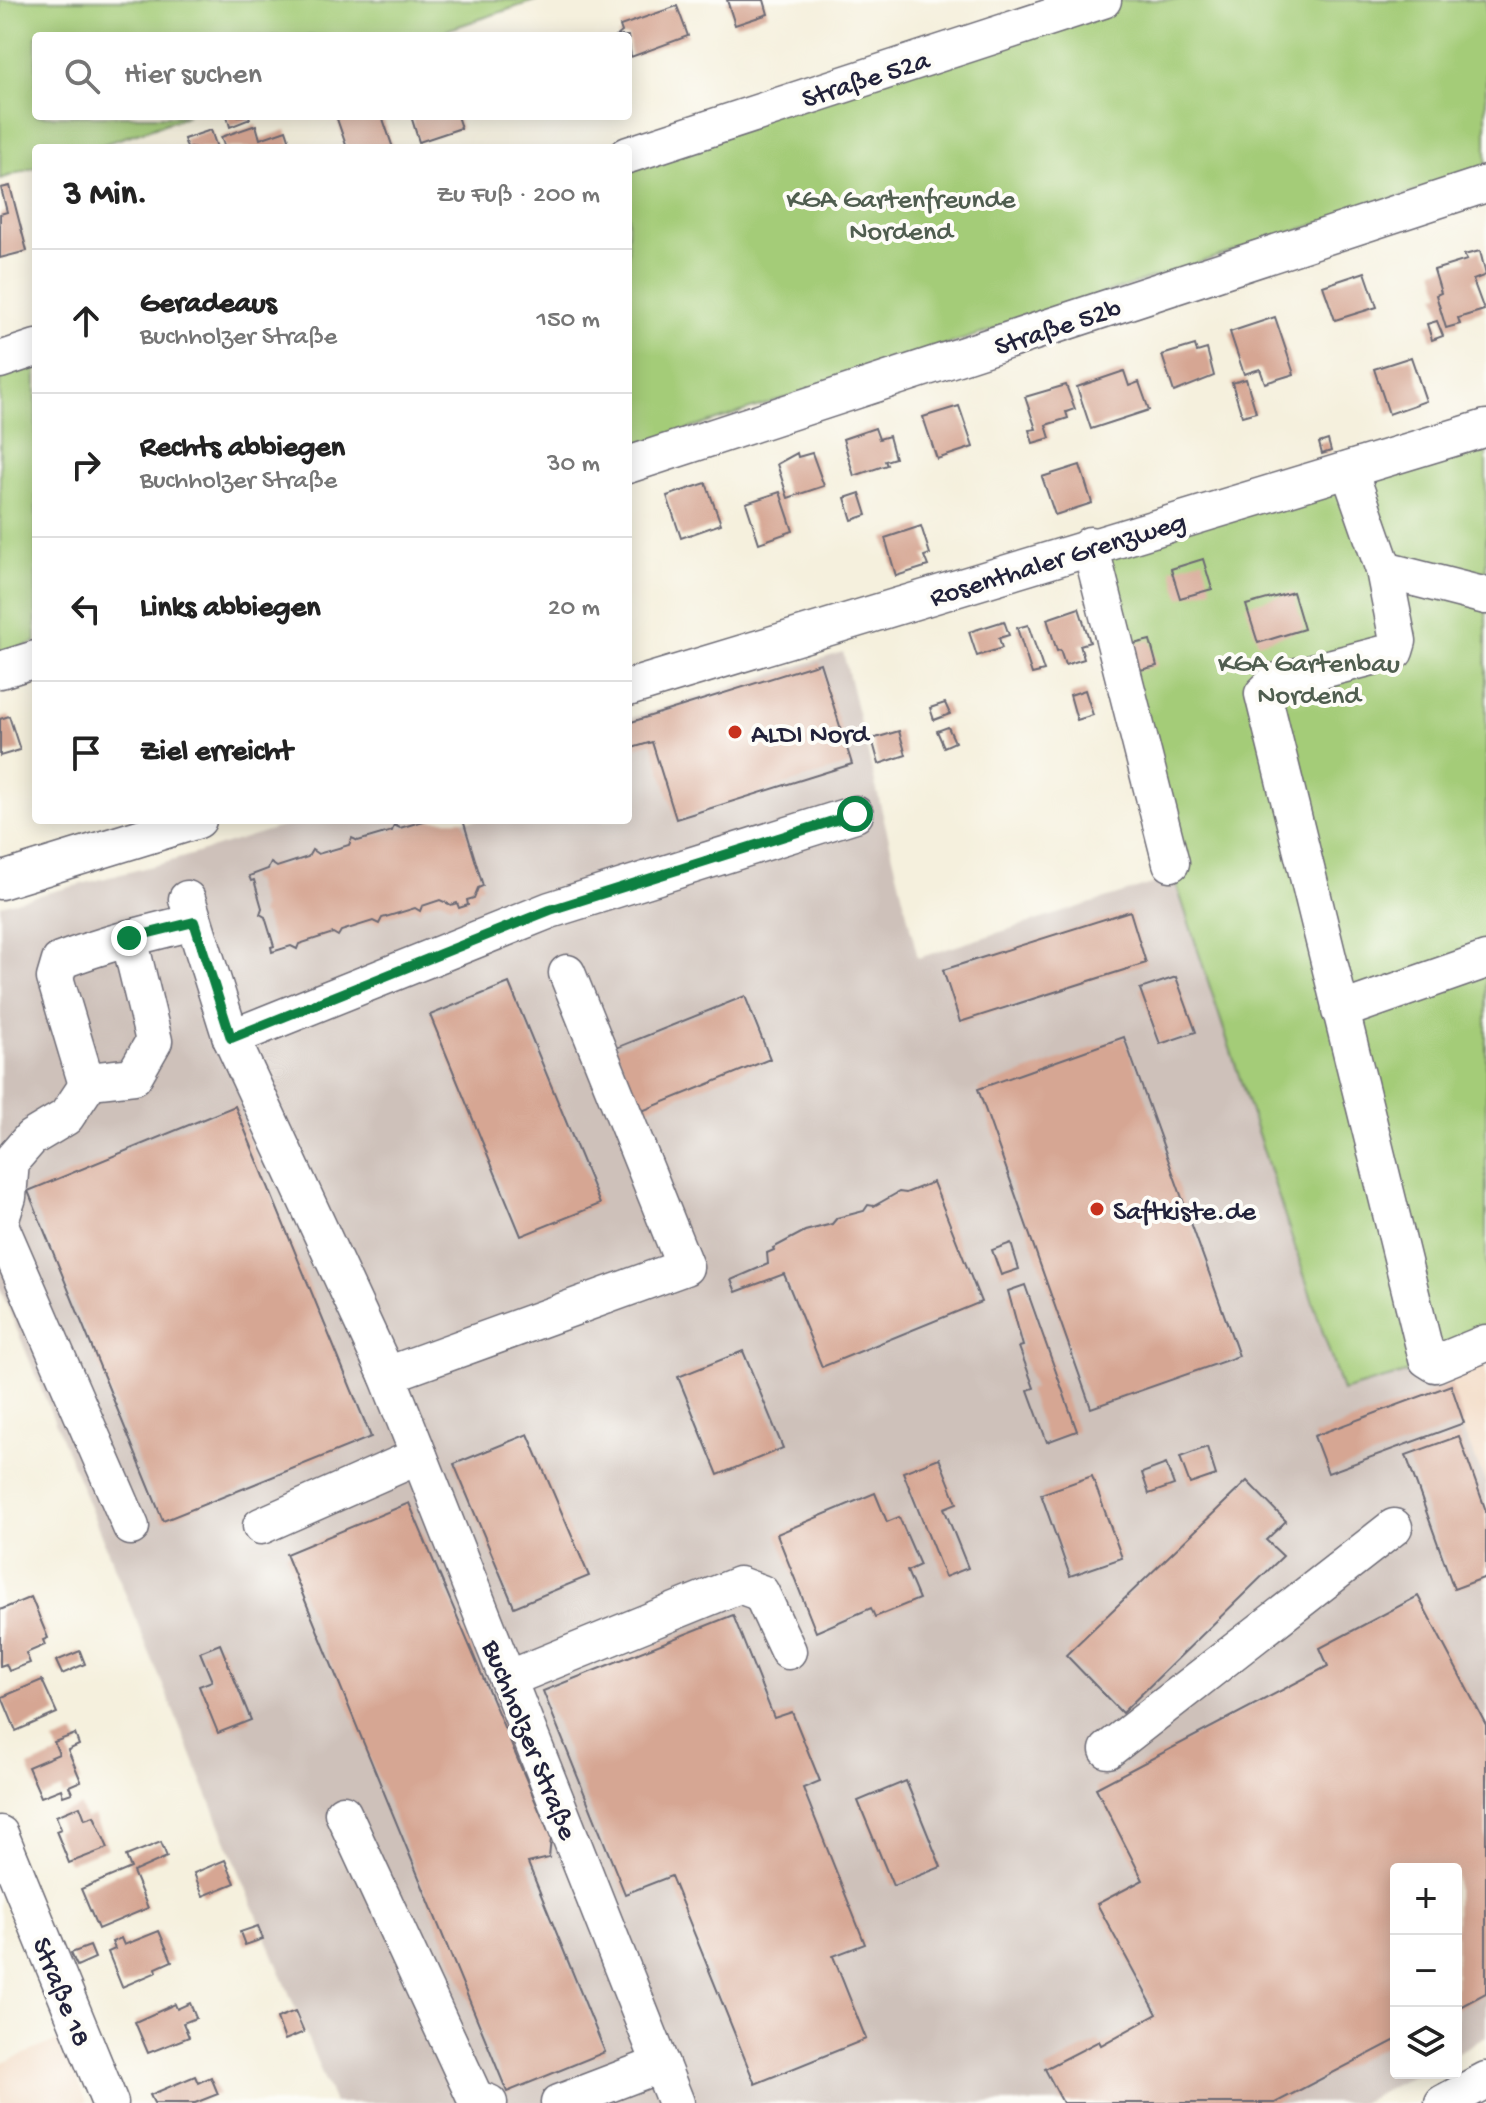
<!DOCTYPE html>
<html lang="de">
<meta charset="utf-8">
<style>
:root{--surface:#fff;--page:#f2f2f2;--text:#222;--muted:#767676;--line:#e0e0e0}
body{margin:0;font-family:"Gochi Hand",sans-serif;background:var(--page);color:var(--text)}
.controls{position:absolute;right:24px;bottom:24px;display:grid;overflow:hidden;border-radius:8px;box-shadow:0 4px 20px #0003}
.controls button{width:72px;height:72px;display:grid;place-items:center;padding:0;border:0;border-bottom:2px solid var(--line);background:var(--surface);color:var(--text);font:40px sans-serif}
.stop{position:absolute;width:24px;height:24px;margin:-18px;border:6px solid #0b8043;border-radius:50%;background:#fff}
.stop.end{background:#0b8043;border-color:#fff;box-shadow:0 2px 8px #0008}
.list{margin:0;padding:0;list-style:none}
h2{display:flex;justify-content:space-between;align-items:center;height:104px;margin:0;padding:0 32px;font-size:34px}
h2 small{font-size:26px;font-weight:400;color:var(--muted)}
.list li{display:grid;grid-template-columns:52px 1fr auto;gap:24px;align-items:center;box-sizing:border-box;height:144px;padding:0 32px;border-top:2px solid var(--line)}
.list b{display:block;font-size:30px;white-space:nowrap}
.list p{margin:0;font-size:26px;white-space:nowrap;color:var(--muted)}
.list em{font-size:26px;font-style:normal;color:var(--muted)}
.icon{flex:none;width:44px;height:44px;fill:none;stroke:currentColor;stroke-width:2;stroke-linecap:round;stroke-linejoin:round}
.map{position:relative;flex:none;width:1486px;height:2103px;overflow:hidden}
.search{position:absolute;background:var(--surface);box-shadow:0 4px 20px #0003;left:32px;top:32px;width:600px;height:88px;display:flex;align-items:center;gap:20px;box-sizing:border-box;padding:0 28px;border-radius:8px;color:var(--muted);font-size:30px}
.panel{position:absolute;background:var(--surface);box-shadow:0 4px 20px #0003;left:32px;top:144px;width:600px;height:680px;border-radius:8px}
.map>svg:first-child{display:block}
</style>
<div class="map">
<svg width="1486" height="2103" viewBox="0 0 1486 2103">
<rect width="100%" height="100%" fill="#fdfcf7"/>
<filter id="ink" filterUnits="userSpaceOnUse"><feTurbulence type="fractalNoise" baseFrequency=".0125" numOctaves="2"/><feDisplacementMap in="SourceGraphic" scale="16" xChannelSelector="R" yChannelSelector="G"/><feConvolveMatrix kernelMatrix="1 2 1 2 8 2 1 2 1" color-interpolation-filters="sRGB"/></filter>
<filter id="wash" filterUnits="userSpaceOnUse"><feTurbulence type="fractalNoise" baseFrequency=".006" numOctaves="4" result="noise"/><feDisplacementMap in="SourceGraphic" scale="32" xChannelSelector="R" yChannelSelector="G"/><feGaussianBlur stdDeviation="1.8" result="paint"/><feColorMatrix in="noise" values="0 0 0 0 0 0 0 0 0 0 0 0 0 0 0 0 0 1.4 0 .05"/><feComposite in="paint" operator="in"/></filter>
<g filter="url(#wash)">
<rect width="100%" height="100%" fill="#f5f0dd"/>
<!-- built -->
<g fill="#f1d5bd">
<polygon points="1486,1344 1486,1483 1434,1365"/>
<polygon points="61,2039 87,2103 0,2103 0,2064"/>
</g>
<!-- industrial -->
<polygon fill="#cec1ba" points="843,652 918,958 1174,877 1342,1390 1434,1365 1486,1483 1486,2037 1456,2053 1456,1869 1396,1869 1396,2073 1418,2073 1361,2103 334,2103 0,1288 0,905 168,862 303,820 628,820 628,719"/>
<!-- green -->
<g fill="#a4cc78" stroke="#63775a" stroke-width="2">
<polygon points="0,0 537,0 429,36 36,36 36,116 188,116 92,148 36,148 36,167 0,179"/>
<polygon points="1103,0 1486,0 1486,169 628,449 628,155"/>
<polygon points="36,348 36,642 0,654 0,360"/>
<polygon points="1486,436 1486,1344 1434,1365 1342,1391 1174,877 1099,553"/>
</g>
<g id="blocks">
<!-- building -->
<g fill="#d6a693">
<polygon points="727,0 764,0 768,14 735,25"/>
<polygon points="677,6 688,36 631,57 628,36 617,36 622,32 620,26"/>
<polygon points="227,116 249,116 250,119 230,127"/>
<polygon points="336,116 382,116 393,148 347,148"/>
<polygon points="411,116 457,116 461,128 419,142"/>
<polygon points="256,125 260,139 286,130 292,148 225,148 221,137"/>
<polygon points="211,130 217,148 187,148 184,139"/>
<polygon points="10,186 27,251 0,258 0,214 7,212 1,188"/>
<polygon points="1480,251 1486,275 1473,280 1484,310 1458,318 1460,324 1446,328 1436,295 1441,293 1434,270 1467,260 1464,255"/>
<polygon points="1365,272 1377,307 1335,320 1323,286"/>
<polygon points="1275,317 1294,374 1265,383 1260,369 1244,374 1230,332"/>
<polygon points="1437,321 1443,336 1432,340 1427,324"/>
<polygon points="1195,345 1197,352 1207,349 1214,376 1174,392 1162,355"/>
<polygon points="1411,357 1426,401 1389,414 1374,369"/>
<polygon points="1124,371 1129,386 1139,382 1149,410 1091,429 1077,387"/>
<polygon points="1246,379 1256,412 1242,416 1232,383"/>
<polygon points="1066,385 1075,409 1066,412 1068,418 1046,425 1050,438 1033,443 1029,430 1036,429 1025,397"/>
<polygon points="959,406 973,447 937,459 923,417"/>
<polygon points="875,428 879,439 889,436 895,458 885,461 887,465 854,476 843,439"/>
<polygon points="1328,440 1331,451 1322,454 1319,443"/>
<polygon points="797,453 798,457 812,453 824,486 788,498 777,464"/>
<polygon points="1080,465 1092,503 1055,515 1042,477"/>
<polygon points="706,483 721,524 681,538 667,496"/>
<polygon points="780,492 793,531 759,543 746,503"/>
<polygon points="860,493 867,515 852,520 845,498"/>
<polygon points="921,526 930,554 924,556 928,566 896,576 885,538"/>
<polygon points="1203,559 1212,589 1180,598 1171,569"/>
<polygon points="1293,592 1304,629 1258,643 1246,605"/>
<polygon points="1079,608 1090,642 1080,645 1084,659 1065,665 1060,650 1057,651 1047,619"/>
<polygon points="1004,621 1009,635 999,638 1002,648 977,656 969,632"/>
<polygon points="1028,625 1044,671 1032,674 1017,628"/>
<polygon points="1150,640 1157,666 1136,671 1129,645"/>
<polygon points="820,663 852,764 676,819 652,742 629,749 628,723"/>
<polygon points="1085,690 1093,715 1077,720 1070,695"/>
<polygon points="945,703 950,714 934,720 930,708"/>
<polygon points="9,716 20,750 0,756 0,719"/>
<polygon points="948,727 955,742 944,747 937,731"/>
<polygon points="899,731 906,755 879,764 872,739"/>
<polygon points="427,820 463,820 483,886 478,888 474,898 467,900 468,905 459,908 457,903 451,905 440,900 422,906 420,911 415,908 382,918 379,924 373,921 341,931 338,936 333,933 299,944 297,949 291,946 272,952 271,947 274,946 265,917 260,914 262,908 254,880 251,881 249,876 268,869 271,863 277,867 308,857 312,850 318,854 349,845 352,838 358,841 392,831 394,825 400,828"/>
<polygon points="1130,911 1146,963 960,1022 943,970"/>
<polygon points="1176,977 1196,1032 1160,1044 1140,989"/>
<polygon points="509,983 600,1204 521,1236 430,1015"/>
<polygon points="745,996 770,1059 642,1111 616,1048"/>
<polygon points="1124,1037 1239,1356 1091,1408 978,1089"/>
<polygon points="235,1106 371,1437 163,1521 28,1191"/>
<polygon points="933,1182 981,1302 822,1367 784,1274 736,1292 731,1280 768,1264 767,1253 774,1250 773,1248 805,1231 832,1224 837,1218 864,1211 868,1205 874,1206 899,1192 906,1193"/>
<polygon points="1011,1243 1019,1269 1001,1275 992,1250"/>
<polygon points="1025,1285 1077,1431 1047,1442 1028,1390 1034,1388 1019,1347 1023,1346 1008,1291"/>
<polygon points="743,1351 783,1448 718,1475 678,1377"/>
<polygon points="1451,1385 1464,1423 1328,1473 1314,1436"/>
<polygon points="528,1434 589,1576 514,1607 454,1464"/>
<polygon points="1459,1436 1486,1511 1486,1577 1454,1589 1406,1455"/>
<polygon points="1207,1447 1216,1475 1190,1484 1180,1457"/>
<polygon points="939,1458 957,1503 944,1508 968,1568 945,1577 903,1472"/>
<polygon points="1166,1464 1174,1485 1149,1494 1142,1473"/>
<polygon points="1092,1476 1122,1558 1070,1576 1041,1494"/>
<polygon points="1247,1481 1286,1521 1266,1540 1283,1556 1122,1713 1066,1655"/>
<polygon points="875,1493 887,1522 899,1517 920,1565 907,1571 919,1599 875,1617 871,1608 816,1632 777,1534"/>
<polygon points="409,1503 551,1838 549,1858 528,1863 605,2052 507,2092 286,1554"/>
<polygon points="1418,1596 1486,1725 1486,1993 1456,2009 1456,1869 1396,1869 1396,2040 1275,2103 1063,2103 1045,2069 1099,2041 1101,2045 1157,2014 1097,1904 1143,1880 1096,1788 1328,1666 1320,1648"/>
<polygon points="31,1597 48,1638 43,1640 45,1645 26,1653 30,1663 9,1671 6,1664 0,1666 0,1610"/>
<polygon points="733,1615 774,1718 792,1712 820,1781 803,1788 865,1944 833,1956 866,2039 755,2084 671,1876 625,1894 543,1691"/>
<polygon points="220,1644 251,1720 218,1733 199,1686 212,1681 200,1652"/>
<polygon points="80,1651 85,1664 62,1674 56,1661"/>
<polygon points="42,1680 57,1713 16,1731 2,1697"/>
<polygon points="75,1734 79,1745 68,1750 81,1781 69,1786 72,1793 63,1796 61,1789 41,1797 28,1767 59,1754 54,1742"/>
<polygon points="906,1781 941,1867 893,1886 858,1801"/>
<polygon points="80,1806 85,1819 94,1816 108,1848 69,1863 56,1831 61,1829 56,1816"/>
<polygon points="161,1842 167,1857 133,1872 148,1908 98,1929 81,1889 131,1868 126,1856"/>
<polygon points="225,1860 235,1883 203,1896 194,1873"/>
<polygon points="258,1926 263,1939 245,1945 240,1932"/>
<polygon points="159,1931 172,1961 156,1968 157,1972 122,1987 108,1952 115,1949 112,1942 121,1938 124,1945"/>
<polygon points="90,1946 95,1958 77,1966 71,1953"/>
<polygon points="190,2003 196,2018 183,2023 189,2037 148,2053 135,2022 175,2004 177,2009"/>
<polygon points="295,2011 304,2032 285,2040 277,2018"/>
<polygon points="195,2076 198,2083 211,2077 218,2094 195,2103 154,2103 150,2095"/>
</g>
</g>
</g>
<g filter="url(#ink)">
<use href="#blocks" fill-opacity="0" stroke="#6c6a74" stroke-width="2"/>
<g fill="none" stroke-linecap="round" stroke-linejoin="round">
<defs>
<g id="minor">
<polyline points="628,155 1103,0"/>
<polyline points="0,360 36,348"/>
<polyline points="628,465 1486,184"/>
<polyline points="1349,470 1384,570 1398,641 1395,651 1275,682 1263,694 1427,1359 1435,1364 1486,1343"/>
<polyline points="1090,545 1171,863"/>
<polyline points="1384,570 1486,596"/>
<polyline points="0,670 36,659"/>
<polyline points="628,688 1486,428"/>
<polyline points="0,881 198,820"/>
<polyline points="187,899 231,1038"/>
<path d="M129,938L154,1041L134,1076L90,1081L85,1078L55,978L60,961C104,944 148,933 194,922"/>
<polyline points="1340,1011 1486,960"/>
<polyline points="0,1222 8,1197 11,1161 31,1138 66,1117 90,1081"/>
<polyline points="0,1225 131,1527"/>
<polyline points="387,1375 685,1267 567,973"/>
<polyline points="261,1526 419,1456"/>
<polyline points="508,1679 739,1585 761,1593 788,1651"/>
<polyline points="1108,1750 1394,1527"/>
<polyline points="343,1813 475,2098 489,2103"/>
<polyline points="0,1834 110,2103"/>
<polyline points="559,2103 661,2064"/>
<polyline points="676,2103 387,1375 231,1038 550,910 855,814"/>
<polyline points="1443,2103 1486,2080"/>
</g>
</defs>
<!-- minor casing -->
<use href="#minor" stroke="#6c6a74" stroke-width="39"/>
<!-- minor -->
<use href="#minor" stroke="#fff" stroke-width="36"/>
</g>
</g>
<g fill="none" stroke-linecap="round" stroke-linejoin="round" filter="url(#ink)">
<!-- route -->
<polyline stroke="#0b8043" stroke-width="10" points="129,938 194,922 231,1038 550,910 855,814"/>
</g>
<!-- markers -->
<g fill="#c8321e" stroke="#fdfcf7" stroke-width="3">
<circle cx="735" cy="732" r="8"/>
<circle cx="1097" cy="1209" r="8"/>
</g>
<g text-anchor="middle" stroke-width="8" stroke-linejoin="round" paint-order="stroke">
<!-- street labels -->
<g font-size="28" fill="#22223b" stroke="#fdfcf7">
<text transform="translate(865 77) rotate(-18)" y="10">Straße 52a</text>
<text transform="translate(1057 325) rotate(-18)" y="10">Straße 52b</text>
<text transform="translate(1057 557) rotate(-17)" y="10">Rosenthaler Grenzweg</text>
<text transform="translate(532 1739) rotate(68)" y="10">Buchholzer Straße</text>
<text transform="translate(64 1991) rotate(68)" y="10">Straße 18</text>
</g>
<!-- park labels -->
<g font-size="28" fill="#505e50" stroke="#fdfcf7">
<text x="901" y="207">KGA Gartenfreunde<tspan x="901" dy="32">Nordend</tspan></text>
<text x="1309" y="671">KGA Gartenbau<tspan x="1309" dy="32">Nordend</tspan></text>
</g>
<!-- poi labels -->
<g font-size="28" fill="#22223b" stroke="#fdfcf7" text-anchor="start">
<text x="751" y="742">ALDI Nord</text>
<text x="1113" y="1219">Saftkiste.de</text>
</g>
</g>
</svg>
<div class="controls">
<button>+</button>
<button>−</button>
<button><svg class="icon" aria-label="layers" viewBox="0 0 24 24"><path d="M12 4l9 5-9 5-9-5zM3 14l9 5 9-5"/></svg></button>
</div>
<div class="stop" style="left:855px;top:814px"></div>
<div class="stop end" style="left:129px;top:938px"></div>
<div class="search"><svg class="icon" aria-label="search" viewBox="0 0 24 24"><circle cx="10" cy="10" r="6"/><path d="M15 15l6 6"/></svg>Hier suchen</div>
<section class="panel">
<h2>3 Min.<small>Zu Fuß · 200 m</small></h2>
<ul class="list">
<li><svg class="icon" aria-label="ahead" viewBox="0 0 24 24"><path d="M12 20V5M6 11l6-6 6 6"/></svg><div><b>Geradeaus</b><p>Buchholzer Straße</p></div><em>150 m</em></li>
<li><svg class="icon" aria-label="right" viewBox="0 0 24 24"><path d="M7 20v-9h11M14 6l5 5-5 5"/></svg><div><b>Rechts abbiegen</b><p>Buchholzer Straße</p></div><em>30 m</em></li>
<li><svg class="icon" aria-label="left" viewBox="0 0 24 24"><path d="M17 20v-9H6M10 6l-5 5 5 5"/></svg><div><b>Links abbiegen</b></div><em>20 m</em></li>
<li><svg class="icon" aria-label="arrive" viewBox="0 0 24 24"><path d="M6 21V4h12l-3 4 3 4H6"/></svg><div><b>Ziel erreicht</b></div></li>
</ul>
</section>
</div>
